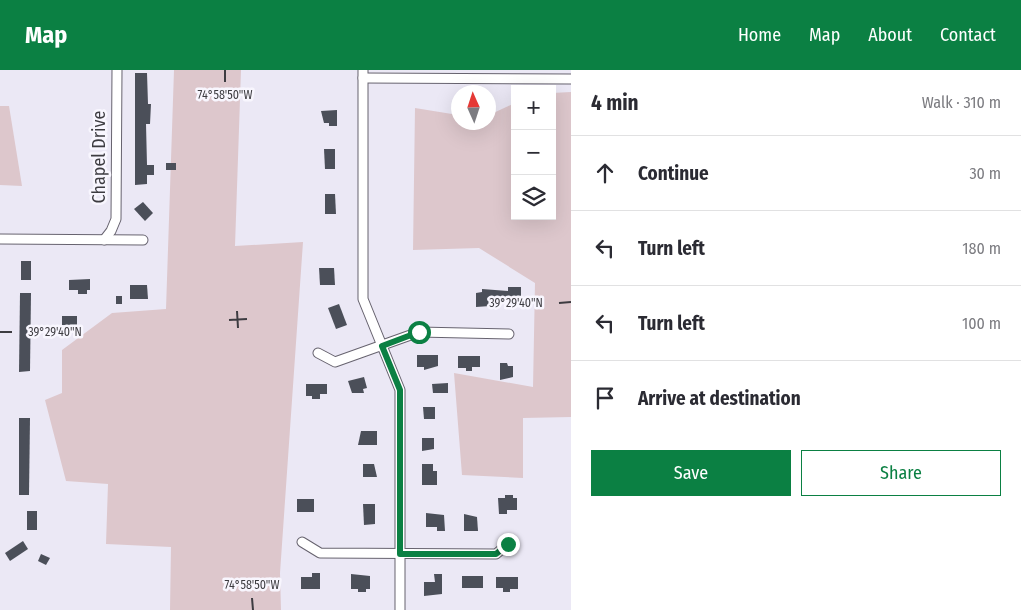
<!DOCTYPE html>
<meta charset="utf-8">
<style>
:root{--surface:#fff;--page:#f2f2f3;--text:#2b2b33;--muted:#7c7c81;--line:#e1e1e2;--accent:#0b8043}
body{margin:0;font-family:"Fira Sans Condensed",sans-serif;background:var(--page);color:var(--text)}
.controls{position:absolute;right:15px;top:15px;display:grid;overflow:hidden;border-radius:0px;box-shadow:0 5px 20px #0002}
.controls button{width:45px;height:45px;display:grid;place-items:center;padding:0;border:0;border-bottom:1px solid var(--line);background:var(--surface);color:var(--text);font:25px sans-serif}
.compass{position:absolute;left:451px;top:15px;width:45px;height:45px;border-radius:50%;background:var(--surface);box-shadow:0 5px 20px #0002;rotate:357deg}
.stop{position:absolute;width:15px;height:15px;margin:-11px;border:4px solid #0b8043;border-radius:50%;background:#fff}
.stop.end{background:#0b8043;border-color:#fff;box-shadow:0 1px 5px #0008}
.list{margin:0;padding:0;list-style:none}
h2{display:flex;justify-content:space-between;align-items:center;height:65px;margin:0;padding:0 20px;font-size:21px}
h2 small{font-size:16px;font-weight:400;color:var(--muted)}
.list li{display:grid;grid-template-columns:32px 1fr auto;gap:15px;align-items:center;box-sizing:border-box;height:75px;padding:0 20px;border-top:1px solid var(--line)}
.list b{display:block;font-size:19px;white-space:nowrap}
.list em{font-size:16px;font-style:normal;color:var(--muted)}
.actions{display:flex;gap:10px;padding:15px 20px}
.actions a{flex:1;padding:11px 0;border:1px solid var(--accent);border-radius:0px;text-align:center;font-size:18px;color:var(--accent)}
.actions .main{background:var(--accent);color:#fff}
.icon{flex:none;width:28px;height:28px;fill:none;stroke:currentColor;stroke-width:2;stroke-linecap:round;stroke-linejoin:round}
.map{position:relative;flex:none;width:571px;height:540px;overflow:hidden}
header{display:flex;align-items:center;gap:30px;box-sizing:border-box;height:70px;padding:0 25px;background:var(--accent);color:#fff}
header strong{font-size:24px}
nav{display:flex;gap:28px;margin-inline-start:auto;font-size:18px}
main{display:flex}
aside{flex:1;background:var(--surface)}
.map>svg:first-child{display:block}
</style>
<header>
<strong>Map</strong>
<nav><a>Home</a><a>Map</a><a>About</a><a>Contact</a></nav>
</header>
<main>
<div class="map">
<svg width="571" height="540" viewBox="0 0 571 540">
<rect width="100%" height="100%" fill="#ebe8f5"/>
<!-- green -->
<g fill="#ddc7cc">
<polygon points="174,0 241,0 235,176 303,172 280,503 281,540 170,540 171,477 106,474 108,414 66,411 45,330 62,323 62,280 112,243 166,239"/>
<polygon points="571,22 571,347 523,348 523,408 462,405 454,303 533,317 535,213 479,178 413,180 415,38 458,45 458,52 488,52 489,45 515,33 515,146 552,146 552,23"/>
<polygon points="0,36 9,36 22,116 0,115"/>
</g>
<!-- building -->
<g fill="#4b4f59">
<polygon points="135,3 147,3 148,34 151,34 150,54 146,54 147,95 154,95 154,105 147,105 147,114 135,115"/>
<polygon points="337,40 337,56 329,56 329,53 324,53 321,41"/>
<polygon points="324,79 335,79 335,99 325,99"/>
<rect x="166" y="93" width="10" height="7"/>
<polygon points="325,124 335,124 336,144 325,144"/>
<polygon points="143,132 153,143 145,151 134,139"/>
<rect x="21" y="191" width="10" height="19"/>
<polygon points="319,198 334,198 335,215 320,215"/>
<polygon points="90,209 90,220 87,220 87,224 78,224 78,220 69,220 69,210"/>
<polygon points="130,215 147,215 148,229 130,229"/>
<polygon points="508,217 521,217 521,231 490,232 490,236 476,237 476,223 482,222 482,219 508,221"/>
<polygon points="20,223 31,223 30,301 19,302"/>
<rect x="116" y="226" width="6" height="8"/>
<polygon points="339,234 347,255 336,259 328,238"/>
<rect x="62" y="246" width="15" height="9"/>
<polygon points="417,285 438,285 438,296 424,300 424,297 417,297"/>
<polygon points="458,286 480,286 480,297 472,297 472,301 466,301 466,298 458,298"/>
<polygon points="500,293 507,293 508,296 513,296 513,307 500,310"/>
<polygon points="364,307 367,318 363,319 364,323 352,323 348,311"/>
<polygon points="448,313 448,323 433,323 432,314"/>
<polygon points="306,314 327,314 327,324 320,324 320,329 312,329 312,326 306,326"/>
<polygon points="423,337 435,337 435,349 424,349"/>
<polygon points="19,348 30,348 29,425 19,425"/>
<polygon points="361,361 377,361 377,375 358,375"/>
<polygon points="422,368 434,368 434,379 422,381"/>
<polygon points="363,394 374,394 377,407 363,407"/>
<polygon points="422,394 433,394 433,401 437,401 437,415 422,415"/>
<polygon points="505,425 513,425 513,428 517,428 517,440 507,440 507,444 499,444 498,428 505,428"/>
<rect x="297" y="429" width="17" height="13"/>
<polygon points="363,434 375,434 375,454 364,455"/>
<rect x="27" y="441" width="10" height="19"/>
<polygon points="426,443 444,445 445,461 437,461 437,457 426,457"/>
<polygon points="464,444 477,447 478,461 464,461"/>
<polygon points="23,471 28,479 10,491 5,483"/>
<polygon points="41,484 50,488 46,495 38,491"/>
<polygon points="312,503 320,503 320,519 301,519 301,507 312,507"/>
<polygon points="351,504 370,506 370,519 366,519 366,522 358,522 358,519 351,519"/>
<polygon points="434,504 442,504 442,524 424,526 424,512 435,512"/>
<rect x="462" y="506" width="21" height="12"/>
<polygon points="496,507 518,507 518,519 510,519 510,522 503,522 503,518 496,518"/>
</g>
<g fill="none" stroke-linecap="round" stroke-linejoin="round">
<defs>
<g id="minor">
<polyline points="363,0 363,229 400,320 400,540"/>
<polyline points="363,8 571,9"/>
<polyline points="0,169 143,170"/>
<polyline points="104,170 111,161 116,149 117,0"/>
<polyline points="318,283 335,292 419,262 509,264"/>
<polyline points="302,472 320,483 496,484 508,474"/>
</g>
</defs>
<!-- minor casing -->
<use href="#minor" stroke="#67636f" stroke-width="11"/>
<!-- minor -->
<use href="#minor" stroke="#fff" stroke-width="9"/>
</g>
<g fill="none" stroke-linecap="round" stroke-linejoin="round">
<!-- route -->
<polyline stroke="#0b8043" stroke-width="6" points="419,262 382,276 400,320 400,484 496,484 508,474"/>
</g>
<!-- ticks -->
<path fill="none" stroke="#3d3c41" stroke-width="2" d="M225,0V12M559,233L571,232M237,241L238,258M229,250L247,249M0,262H12M252,528L253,540"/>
<g text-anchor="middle" stroke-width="5" stroke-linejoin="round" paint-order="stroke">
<!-- street labels -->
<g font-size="18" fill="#3d3c41" stroke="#f8f6fe">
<text transform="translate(99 87) rotate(-90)" y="6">Chapel Drive</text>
</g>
</g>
<g font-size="12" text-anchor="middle" fill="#3d3c41" stroke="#f8f6fe" stroke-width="5" stroke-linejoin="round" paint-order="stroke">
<text x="225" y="29">74°58'50"W</text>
<text x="516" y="237">39°29'40"N</text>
<text x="55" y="266">39°29'40"N</text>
<text x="252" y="519">74°58'50"W</text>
</g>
</svg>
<div class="controls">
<button>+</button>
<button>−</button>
<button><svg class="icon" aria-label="layers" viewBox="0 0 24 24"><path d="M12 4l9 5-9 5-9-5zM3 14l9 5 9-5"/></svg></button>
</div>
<svg class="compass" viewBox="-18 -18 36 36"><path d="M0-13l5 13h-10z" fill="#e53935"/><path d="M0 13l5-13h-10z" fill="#7c7c81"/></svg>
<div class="stop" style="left:419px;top:262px"></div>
<div class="stop end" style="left:508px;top:474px"></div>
</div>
<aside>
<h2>4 min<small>Walk · 310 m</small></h2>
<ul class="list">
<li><svg class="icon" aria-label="ahead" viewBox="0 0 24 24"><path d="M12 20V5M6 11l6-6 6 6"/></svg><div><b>Continue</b></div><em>30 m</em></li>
<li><svg class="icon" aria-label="left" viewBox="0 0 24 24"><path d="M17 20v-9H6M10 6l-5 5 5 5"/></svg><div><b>Turn left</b></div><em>180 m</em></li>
<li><svg class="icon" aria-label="left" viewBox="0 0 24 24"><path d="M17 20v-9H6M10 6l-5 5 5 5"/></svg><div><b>Turn left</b></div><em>100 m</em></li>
<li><svg class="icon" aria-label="arrive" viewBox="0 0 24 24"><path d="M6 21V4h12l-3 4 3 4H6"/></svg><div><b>Arrive at destination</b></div></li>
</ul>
<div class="actions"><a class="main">Save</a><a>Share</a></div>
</aside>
</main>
